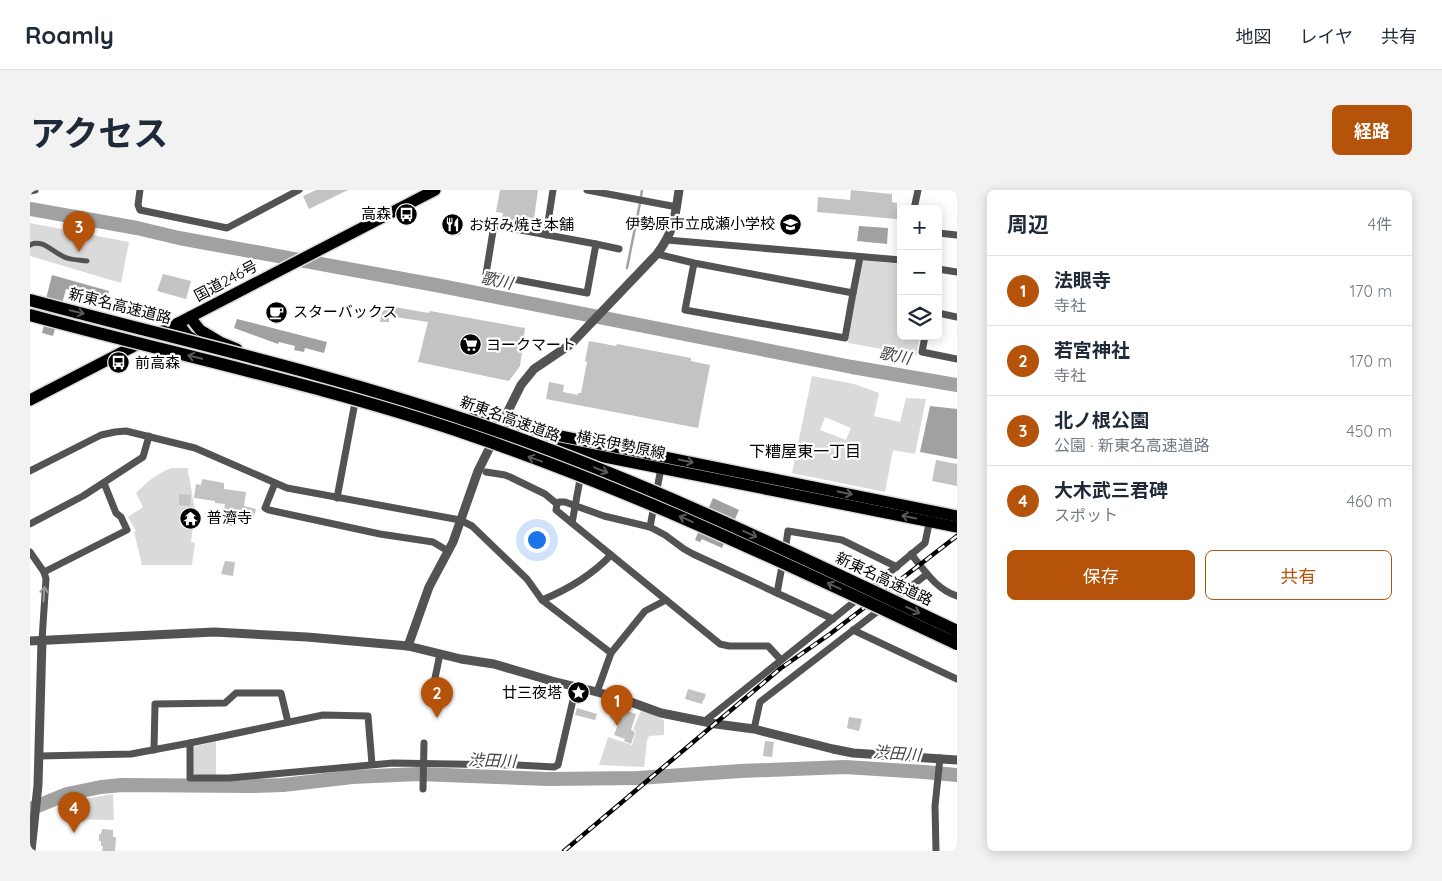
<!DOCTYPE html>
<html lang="ja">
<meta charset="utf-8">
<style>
:root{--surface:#fff;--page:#f2f2f3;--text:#1f2937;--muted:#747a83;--line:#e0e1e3;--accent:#b45309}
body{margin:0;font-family:Quicksand,"Noto Sans JP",sans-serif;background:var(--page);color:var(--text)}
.controls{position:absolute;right:15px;top:15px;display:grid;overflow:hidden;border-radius:8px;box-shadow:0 2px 12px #0003}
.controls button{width:45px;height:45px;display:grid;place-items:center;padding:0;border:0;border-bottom:1px solid var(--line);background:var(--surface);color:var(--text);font:25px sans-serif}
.you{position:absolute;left:506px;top:349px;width:18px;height:18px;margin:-12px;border:4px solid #fff;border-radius:50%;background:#1a73e8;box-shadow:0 0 0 8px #1a73e833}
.badge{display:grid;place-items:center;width:32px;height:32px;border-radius:50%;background:var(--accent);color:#fff;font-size:16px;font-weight:700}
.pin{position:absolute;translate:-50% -41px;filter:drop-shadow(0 1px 2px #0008)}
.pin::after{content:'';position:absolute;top:26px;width:18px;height:15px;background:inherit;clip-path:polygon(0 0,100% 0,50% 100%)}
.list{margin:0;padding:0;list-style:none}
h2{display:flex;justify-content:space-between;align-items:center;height:65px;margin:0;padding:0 20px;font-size:21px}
h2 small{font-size:16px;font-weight:400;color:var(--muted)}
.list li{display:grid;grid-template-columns:32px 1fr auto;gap:15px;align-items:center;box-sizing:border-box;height:70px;padding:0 20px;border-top:1px solid var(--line)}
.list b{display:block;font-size:19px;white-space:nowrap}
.list p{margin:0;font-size:16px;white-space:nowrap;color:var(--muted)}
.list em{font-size:16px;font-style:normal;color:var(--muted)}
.actions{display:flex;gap:10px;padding:15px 20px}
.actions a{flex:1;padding:11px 0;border:1px solid var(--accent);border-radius:8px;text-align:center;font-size:18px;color:var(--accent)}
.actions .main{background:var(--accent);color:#fff}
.icon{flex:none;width:28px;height:28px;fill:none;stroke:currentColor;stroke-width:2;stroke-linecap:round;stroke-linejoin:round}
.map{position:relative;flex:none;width:927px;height:661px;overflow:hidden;border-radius:8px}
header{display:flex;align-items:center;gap:30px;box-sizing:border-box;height:70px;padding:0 25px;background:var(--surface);border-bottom:1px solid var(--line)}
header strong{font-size:24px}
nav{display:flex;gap:28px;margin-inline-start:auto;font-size:18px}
.intro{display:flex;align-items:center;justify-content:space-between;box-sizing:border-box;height:120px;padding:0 30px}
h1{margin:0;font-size:35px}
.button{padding:12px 22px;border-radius:8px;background:var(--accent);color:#fff;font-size:18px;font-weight:700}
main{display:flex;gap:30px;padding:0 30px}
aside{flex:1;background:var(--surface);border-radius:8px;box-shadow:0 2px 12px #0003}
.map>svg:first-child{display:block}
</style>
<header>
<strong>Roamly</strong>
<nav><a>地図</a><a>レイヤ</a><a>共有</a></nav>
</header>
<div class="intro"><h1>アクセス</h1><a class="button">経路</a></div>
<main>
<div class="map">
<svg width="927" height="661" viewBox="0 0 927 661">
<rect width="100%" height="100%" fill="#fff"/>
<!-- green -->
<g fill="#dadada" fill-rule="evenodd">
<polygon points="0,33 99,52 91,93 0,66"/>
<polygon points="831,70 871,74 871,146 890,146 886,165 818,153"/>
<path d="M782,186L824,194L849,203L844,226L870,232L876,208L896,209L885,264L863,260L855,302L762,283ZM795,227L821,238L816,250L790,240Z"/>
<path d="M142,278H158V285L159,286L165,320L161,352L165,353L162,375H112L104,342L106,341L98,327L113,317L106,303C117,292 127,283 142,278Z"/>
<polygon points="611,520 628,526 628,527 634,530 634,545 619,546 617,550 614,577 569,575 578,547 602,555 606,541 603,540"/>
<polygon points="186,551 186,586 166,585 163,583 163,557"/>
<polygon points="83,604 84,630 32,629 32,614 53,609"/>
</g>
<!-- water -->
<g fill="#a1a1a1">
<polygon points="829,36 858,38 857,54 827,51"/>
<polygon points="22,85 79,101 76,110 36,99 23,146 12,143 17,123 13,121"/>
<polygon points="207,129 297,152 294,163 275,158 274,162 264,160 265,156 249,152 248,154 204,138"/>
<polygon points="900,216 927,219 927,269 890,262"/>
<polygon points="683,308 709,320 692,358 672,349 670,352 665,350"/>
</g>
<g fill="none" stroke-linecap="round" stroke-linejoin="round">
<!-- stream -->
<g stroke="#a1a1a1" stroke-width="2.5">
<polyline points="611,7 612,0"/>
<polyline points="597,78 610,13"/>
</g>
<!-- river -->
<g stroke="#a1a1a1" stroke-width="14">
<polyline points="0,19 107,38 149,48 411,96 822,177 927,195"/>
<polyline points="0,619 37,604 71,597 92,595 222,596 253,595 322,587 388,584 518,589 608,588 711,581 815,577 894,582 927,585"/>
</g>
</g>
<!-- building -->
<g fill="#c3c3c3">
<polygon points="286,0 318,0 279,19 273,6"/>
<polygon points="470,0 508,0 503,36 472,30 473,23 466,22"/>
<polygon points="821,0 862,4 862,12 867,13 867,29 787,22 788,7 820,10"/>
<polygon points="416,26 433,29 430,45 413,42"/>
<polygon points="133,84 161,91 156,109 127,101"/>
<polygon points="240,114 257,116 255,130 243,128 244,123 239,122"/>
<polygon points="364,117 399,123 400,121 495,138 490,176 479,191 388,172 398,132 359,126 359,132 350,132 352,123 354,120 359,118"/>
<polygon points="559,151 586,156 587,154 661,168 661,171 680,175 668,238 516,209 519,192 534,195 533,202 548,205 548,203 551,203 557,172 555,171"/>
<polygon points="906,270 927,274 927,296 902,291"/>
<polygon points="172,289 194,293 194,299 216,302 214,316 226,319 223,329 207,325 207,327 203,326 202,336 192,334 195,314 185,313 185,311 164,308 166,294 171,295"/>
<polygon points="149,304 161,305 160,316 149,315"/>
<polygon points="195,371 205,372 203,386 191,384"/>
<polygon points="658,499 676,504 674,510 673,510 672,514 655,509"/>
<polygon points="586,514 592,516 594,520 606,524 601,540 605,542 601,554 594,551 595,549 584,545 589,532 581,529 578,523 580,517"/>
<polygon points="547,518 567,524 565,530 545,525"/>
<polygon points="819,527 832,529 829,541 817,538"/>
<polygon points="735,551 744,552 742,567 733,566"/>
<polygon points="72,639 83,640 83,647 86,647 85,661 72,661 73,656 71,656 71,651 69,651 69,644 71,644"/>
</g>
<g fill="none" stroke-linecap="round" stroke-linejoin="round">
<defs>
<g id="primary">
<polyline points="160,127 170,140 190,152 207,159"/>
<polyline points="148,133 158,146 169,153"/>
<polyline points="192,164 228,179"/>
<polyline points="443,227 471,234 927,326"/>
<polyline points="417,232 455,242"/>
<polyline points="519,256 927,337"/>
</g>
<polyline id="trunk" points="0,210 405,0"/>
</defs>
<!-- primary casing -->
<use href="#primary" stroke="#dbdbdb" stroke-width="14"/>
<!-- trunk casing -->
<use href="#trunk" stroke="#dbdbdb" stroke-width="14"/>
<!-- pedestrian -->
<path stroke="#535353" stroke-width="5" d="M0,55C13,48 24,64 37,68C43,70 50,70 57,71"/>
<!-- minor -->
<g stroke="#535353" stroke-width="7">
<polyline points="110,0 108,15 110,20 197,38 269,0"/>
<polyline points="557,0 647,17"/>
<polyline points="0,1 5,0"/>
<polyline points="884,19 888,0"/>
<polygon points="464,35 566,54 557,103 456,84"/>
<polyline points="908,43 927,45"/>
<polyline points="516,45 523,0"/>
<polyline points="637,50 871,70"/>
<polyline points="566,54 589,59"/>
<polyline points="627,64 664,73 823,103 815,148 655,120 664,73"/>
<polyline points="908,79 927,82"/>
<polyline points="823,103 830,67"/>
<polyline points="908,123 927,127"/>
<polyline points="895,146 892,162 927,169"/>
<polyline points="0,281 71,245 85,242 96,241 165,258 257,298 430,330 442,336 497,389 512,410 581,463"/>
<polyline points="456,282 475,285 480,287 515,304 527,314 526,320 690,454 699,456 738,456 751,470"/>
<polyline points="245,293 235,318 239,320 350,344 403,352 418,361"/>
<polyline points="307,308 326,207"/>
<polyline points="527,314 529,312 535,312 574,326 620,337 635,345 654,359 663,364 803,429"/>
<polyline points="542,333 551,284"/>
<polyline points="0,334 53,306 113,267 119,246"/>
<polyline points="620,337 631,278"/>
<polyline points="755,361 758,341 812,350 867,377"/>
<polyline points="0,362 14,382 16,389 12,450"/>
<path d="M881,364C895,381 906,399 927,406"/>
<polyline points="14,382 97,340 91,327 86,323 74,293"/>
<polyline points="837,401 895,353 900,329"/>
<polyline points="747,403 753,371"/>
<path d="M512,410C539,399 561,386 581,365"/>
<polyline points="861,412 897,384"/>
<polyline points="823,440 927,489"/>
<polyline points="567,502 581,463 615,421 636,410"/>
<polyline points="400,512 410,464"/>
<polyline points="675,531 829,408"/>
<polyline points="724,539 730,512 852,418"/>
<polyline points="160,553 160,588 199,588 363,573 487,575 524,577 528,575 546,497"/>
<polyline points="124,560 125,514 195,513 206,503 251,503 258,532"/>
<polyline points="9,566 101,564 160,553 293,525 338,526 342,574"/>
<polyline points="393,599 394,553"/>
<polyline points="906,661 905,616 910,568"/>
</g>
<!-- tertiary -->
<g stroke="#535353" stroke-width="9">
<polyline points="0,451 184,442 277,447 378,456 431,469 464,474 522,491 567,502 598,511 631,523 686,534 724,539 803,559 823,563 927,570"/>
<path d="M378,456L399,397L423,352L448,281L491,195L504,179L541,154L627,64C644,41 645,28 649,0"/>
<polyline points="1,661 8,595 12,450"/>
</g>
<!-- primary -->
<use href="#primary" stroke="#000" stroke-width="11"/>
<!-- trunk -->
<use href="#trunk" stroke="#000" stroke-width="11"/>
<defs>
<polyline id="rail" points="534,661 751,478 800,444 927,346"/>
</defs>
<!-- rail casing -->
<use href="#rail" stroke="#000" stroke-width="4.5"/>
<!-- rail -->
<use href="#rail" stroke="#fff" stroke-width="2.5" stroke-dasharray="8" stroke-linecap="butt"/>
<defs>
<g id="motorway-bridge">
<path d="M0,110C149,150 299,183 445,233C611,289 769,366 927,441"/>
<path d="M0,125C147,165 296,196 440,245C608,302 767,379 927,454"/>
</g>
</defs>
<!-- motorway-bridge casing -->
<use href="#motorway-bridge" stroke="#dbdbdb" stroke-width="15" stroke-linecap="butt"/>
<!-- motorway-bridge -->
<use href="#motorway-bridge" stroke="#000" stroke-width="12"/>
</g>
<!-- one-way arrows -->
<defs><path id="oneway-shaft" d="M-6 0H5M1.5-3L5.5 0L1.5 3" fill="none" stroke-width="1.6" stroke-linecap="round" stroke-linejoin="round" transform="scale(1.25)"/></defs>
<g stroke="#595959">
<use href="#oneway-shaft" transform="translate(47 122) rotate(14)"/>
<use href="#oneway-shaft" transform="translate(165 167) rotate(-166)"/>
<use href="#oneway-shaft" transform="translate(505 269) rotate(-160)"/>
<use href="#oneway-shaft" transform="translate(656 271) rotate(11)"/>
<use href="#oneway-shaft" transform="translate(571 280) rotate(21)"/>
<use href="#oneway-shaft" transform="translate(815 303) rotate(11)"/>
<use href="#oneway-shaft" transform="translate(879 327) rotate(-169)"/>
<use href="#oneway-shaft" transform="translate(656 329) rotate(-156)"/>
<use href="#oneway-shaft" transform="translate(720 344) rotate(24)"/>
<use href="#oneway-shaft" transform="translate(804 396) rotate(-155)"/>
<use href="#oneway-shaft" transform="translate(883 420) rotate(25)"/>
</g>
<use stroke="#989898" href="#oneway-shaft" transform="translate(14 404) rotate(-86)"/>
<!-- icons -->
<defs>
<symbol id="bus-disc" viewBox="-11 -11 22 22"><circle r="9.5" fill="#000" stroke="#fff"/><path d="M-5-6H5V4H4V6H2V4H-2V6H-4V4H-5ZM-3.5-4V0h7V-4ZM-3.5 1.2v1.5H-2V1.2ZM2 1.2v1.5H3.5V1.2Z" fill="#fff"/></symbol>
<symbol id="school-disc" viewBox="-11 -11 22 22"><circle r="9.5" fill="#000" stroke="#fff"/><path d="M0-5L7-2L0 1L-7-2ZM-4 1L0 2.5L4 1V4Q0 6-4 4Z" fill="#fff"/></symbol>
<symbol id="restaurant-disc" viewBox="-11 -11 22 22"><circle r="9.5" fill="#000" stroke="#fff"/><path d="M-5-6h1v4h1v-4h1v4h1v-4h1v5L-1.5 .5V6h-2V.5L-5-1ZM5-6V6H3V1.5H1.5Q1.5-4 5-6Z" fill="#fff"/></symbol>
<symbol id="cafe-disc" viewBox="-11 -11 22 22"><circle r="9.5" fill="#000" stroke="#fff"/><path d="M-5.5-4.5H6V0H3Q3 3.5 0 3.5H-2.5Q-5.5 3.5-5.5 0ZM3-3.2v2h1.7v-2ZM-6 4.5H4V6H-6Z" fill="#fff"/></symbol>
<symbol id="supermarket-disc" viewBox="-11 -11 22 22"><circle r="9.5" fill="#000" stroke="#fff"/><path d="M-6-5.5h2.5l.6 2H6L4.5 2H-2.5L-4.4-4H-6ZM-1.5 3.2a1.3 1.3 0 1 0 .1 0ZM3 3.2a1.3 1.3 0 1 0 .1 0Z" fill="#fff"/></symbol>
<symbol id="temple-disc" viewBox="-11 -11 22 22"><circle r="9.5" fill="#000" stroke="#fff"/><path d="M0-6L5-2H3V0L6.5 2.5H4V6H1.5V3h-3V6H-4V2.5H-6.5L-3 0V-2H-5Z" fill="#fff"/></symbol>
<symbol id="sight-disc" viewBox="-11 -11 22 22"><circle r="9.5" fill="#000" stroke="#fff"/><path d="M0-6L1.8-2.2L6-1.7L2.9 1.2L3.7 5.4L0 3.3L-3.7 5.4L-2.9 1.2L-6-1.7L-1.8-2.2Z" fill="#fff"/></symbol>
</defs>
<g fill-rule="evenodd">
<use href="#bus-disc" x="364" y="12" width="25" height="25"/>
<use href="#school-disc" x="748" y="22" width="25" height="25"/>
<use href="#restaurant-disc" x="410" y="22" width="25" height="25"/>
<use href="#cafe-disc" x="234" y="110" width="25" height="25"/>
<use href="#supermarket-disc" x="428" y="142" width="25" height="25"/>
<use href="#bus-disc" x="76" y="160" width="25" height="25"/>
<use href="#temple-disc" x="148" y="316" width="25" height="25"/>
<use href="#sight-disc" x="536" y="490" width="25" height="25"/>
</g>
<g text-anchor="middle" stroke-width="4.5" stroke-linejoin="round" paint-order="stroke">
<!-- poi labels -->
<g font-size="15" fill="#000" stroke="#fff" text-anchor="start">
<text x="361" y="29" text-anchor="end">高森</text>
<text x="745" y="39" text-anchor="end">伊勢原市立成瀬小学校</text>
<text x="439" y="40">お好み焼き本舗</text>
<text x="263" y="127">スターバックス</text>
<text x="456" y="160">ヨークマート</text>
<text x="105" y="178">前高森</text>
<text x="177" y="333">普濟寺</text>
<text x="532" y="508" text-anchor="end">廿三夜塔</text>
</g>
<!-- street labels -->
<g font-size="15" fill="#000" stroke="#fff">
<text transform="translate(196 91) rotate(-28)" y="5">国道246号</text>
<text transform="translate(90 116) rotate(14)" y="5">新東名高速道路</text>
<text transform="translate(480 229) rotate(20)" y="5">新東名高速道路</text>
<text transform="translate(591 255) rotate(11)" y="5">横浜伊勢原線</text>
<text transform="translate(854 389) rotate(25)" y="5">新東名高速道路</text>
</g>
<!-- water labels -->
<g font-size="16" font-style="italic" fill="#424242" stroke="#fff">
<text transform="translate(467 90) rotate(11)" y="6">歌川</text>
<text transform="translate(865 165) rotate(11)" y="6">歌川</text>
<text transform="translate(867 563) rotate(4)" y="6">渋田川</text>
<text transform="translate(462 570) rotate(2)" y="6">渋田川</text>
</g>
<!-- neighbourhood labels -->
<g font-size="16" fill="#000" stroke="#fff">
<text x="775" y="267">下糟屋東一丁目</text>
</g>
</g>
</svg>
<div class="controls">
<button>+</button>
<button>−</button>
<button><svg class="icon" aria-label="layers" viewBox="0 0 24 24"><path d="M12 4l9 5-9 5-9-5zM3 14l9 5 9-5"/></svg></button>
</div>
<div class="you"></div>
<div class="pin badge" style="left:587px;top:536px">1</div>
<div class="pin badge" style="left:407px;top:528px">2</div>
<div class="pin badge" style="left:49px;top:62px">3</div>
<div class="pin badge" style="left:44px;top:643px">4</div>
</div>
<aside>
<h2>周辺<small>4件</small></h2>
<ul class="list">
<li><span class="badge">1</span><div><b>法眼寺</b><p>寺社</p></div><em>170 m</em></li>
<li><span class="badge">2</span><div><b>若宮神社</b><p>寺社</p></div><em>170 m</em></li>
<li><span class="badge">3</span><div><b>北ノ根公園</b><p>公園 · 新東名高速道路</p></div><em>450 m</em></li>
<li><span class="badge">4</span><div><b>大木武三君碑</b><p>スポット</p></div><em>460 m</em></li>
</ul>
<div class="actions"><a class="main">保存</a><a>共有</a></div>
</aside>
</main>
